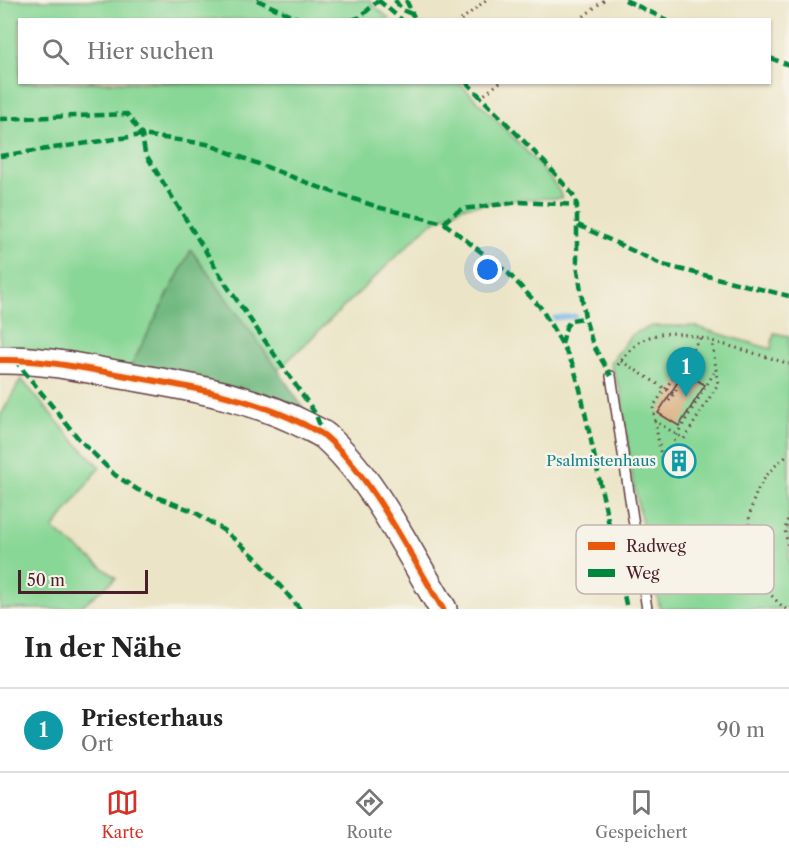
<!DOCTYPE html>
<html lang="de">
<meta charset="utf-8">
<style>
:root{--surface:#fff;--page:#f6f6f6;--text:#222;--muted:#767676;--line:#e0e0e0;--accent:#d93025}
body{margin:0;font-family:"Libre Caslon Text",serif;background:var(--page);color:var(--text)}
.scale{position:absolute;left:18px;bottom:15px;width:130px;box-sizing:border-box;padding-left:6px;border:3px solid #4a1f2b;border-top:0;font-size:16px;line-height:21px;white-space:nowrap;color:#4a1f2b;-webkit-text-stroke:4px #f7f3e8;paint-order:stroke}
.you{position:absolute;left:488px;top:270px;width:21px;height:21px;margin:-15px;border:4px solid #fff;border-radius:50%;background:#1a73e8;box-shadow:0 0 0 9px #1a73e833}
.badge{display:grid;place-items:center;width:39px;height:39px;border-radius:50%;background:var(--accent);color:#fff;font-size:20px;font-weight:700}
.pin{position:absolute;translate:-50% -50px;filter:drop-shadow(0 2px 3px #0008)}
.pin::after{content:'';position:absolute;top:32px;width:21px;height:18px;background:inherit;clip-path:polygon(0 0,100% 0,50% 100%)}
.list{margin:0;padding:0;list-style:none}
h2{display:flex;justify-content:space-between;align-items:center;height:78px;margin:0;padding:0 24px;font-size:26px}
h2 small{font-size:20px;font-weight:400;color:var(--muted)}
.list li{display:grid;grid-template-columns:39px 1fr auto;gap:18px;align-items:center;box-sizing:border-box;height:84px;padding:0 24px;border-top:2px solid var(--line)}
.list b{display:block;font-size:22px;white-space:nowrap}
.list p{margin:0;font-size:20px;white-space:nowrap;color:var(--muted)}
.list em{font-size:20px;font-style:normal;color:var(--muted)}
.icon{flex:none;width:33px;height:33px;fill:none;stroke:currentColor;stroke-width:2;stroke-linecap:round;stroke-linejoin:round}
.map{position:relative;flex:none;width:789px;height:609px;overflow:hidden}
.search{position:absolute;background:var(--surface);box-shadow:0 2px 4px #0004;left:18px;right:18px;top:18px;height:66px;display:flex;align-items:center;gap:15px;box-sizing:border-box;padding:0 21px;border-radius:0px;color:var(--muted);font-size:22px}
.sheet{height:162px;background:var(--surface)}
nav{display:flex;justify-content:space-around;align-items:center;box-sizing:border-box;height:84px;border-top:2px solid var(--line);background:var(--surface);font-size:16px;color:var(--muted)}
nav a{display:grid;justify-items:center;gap:3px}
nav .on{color:var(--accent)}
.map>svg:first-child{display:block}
</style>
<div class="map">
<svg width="789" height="609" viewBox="0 0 789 609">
<rect width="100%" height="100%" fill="#f7f3e8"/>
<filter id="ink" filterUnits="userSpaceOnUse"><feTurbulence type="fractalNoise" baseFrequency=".0167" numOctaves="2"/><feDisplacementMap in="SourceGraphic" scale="12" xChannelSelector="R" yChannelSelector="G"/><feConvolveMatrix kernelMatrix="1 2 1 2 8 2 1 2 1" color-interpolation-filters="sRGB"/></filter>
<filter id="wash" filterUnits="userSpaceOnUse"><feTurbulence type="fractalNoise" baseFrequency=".008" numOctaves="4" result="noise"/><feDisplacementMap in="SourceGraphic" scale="24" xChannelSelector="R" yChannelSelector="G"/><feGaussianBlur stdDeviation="1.35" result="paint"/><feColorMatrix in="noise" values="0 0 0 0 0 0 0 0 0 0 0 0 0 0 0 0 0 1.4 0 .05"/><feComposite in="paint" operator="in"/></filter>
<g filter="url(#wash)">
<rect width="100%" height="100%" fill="#ebe4c6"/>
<!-- green -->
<g fill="#89d796" stroke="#6a7b60" stroke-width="1.5">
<path d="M0,0H370L373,5L390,19L20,20V82L460,83C478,103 559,179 562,198L520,199L462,207L429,225L278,370L191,250L129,370L0,349Z"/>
<polygon points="652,326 693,326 771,349 774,333 789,336 789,609 660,609 632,476 621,392 610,363 631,335"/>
<polygon points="21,379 75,442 100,467 53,529 116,578 78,609 0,609 0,417"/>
</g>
<!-- forest -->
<polygon fill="#6eb87f" stroke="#5c6c55" stroke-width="1.5" points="191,250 278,370 307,414 129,370"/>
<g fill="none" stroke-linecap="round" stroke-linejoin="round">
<!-- stream -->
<polyline stroke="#71b6e7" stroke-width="5" points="555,318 575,316"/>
</g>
<g id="blocks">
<!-- building -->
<g fill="#dbb487">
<polygon points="684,372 705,385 679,426 658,413"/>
<polygon points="676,445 690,450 682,475 668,471"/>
</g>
</g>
</g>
<g filter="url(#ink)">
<use href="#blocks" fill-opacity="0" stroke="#623d42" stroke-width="1.5"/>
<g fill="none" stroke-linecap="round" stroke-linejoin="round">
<defs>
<polyline id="lane" points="611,376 647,609"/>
<path id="secondary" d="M0,360C41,359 82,368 122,375C184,386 249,396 305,425C312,429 320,432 325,436C374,479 409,554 443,609"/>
</defs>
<!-- lane casing -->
<use href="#lane" stroke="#623d42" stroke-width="12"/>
<!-- secondary casing -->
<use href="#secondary" stroke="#623d42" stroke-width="30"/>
<!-- path -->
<g stroke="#623d42" stroke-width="3" stroke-dasharray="1.5 4.5" stroke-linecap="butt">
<polyline points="461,20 486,0"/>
<polyline points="579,20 604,0"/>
<polyline points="480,98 500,82"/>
<polyline points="700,338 653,407 655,421 684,439 718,384 712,341"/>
<polyline points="621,361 677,396"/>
<path d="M618,365C647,322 679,331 722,344C744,350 767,357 789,364"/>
<polyline points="669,401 678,387"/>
<polyline points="655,421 662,462 670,465"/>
<polyline points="667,464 677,434 714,373"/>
<polyline points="789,514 785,530 789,552"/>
<path d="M786,609C736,572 735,489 789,455"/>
</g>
<!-- lane -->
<use href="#lane" stroke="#fff" stroke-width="9"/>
<!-- secondary -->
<use href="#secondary" stroke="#fff" stroke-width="27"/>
<!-- quiet -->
<g stroke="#00873e" stroke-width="4.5" stroke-dasharray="9 4.5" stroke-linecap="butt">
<polyline points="257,0 292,16 305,20"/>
<polyline points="378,0 402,20"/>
<polyline points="395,0 402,10 412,14"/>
<polyline points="406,0 414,17"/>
<polyline points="625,0 667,20"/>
<polyline points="352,20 360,17 378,1"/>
<polyline points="770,58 789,65"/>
<polyline points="466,82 551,169 573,195 577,205 577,264 585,318 593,345 611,376"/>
<polyline points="0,119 127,114 142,135 145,153 227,286 315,413 324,435"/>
<polyline points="0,156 142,135 207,144 321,188 381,208 444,223 508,273 541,308 562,344 573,365 580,389 627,609"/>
<polyline points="444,223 452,215 462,209 520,202 577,205"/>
<polyline points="578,225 663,265 789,296"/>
<polyline points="562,344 566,327 571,320 585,318"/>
<polyline points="14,359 78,438 115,475 138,490 193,511 226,532 254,556 300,609"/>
</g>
<defs>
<path id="cycleway" d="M0,360C41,359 82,368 122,375C184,386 249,396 305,425C312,429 320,432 325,436C374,479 409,554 443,609"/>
</defs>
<!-- cycleway casing -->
<use href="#cycleway" stroke="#f7f3e8" stroke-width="10"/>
<!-- cycleway -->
<use href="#cycleway" stroke="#e8590c" stroke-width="6"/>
</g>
</g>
<!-- icons -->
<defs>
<symbol id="building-ring" viewBox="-11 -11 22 22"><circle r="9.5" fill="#f7f3e8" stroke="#0f9aa8" stroke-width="1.5"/><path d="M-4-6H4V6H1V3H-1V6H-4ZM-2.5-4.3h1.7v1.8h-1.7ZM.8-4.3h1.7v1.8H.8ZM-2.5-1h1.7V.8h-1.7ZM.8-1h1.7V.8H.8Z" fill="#0f9aa8"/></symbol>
</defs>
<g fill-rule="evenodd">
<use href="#building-ring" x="660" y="442" width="38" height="38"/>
</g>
<g text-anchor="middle" stroke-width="5" stroke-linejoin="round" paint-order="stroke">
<!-- culture labels -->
<g font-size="15" fill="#0d838f" stroke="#f7f3e8" text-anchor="end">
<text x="656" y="466">Psalmistenhaus</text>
</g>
</g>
<!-- legend -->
<rect x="576" y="525" width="198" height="69" rx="9" fill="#f7f3e8" stroke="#c3b3af" stroke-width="1.5"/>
<rect x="588" y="542" width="27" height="8" fill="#e8590c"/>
<rect x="588" y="569" width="27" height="8" fill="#00873e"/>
<g font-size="16" fill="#4a1f2b">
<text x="626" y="552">Radweg</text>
<text x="626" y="579">Weg</text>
</g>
</svg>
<div class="scale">50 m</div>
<div class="you"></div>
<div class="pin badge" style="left:686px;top:397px;background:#0f9aa8">1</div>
<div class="search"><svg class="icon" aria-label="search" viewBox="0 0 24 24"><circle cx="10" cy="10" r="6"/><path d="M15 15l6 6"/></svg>Hier suchen</div>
</div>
<section class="sheet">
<h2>In der Nähe<small></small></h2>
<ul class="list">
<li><span class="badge" style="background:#0f9aa8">1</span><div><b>Priesterhaus</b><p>Ort</p></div><em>90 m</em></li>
</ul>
</section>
<nav>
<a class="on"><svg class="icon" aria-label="map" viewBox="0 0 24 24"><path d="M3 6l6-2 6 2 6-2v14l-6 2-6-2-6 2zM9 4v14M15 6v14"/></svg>Karte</a>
<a><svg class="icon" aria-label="directions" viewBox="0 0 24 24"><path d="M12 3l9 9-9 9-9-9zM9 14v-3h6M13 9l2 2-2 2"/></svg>Route</a>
<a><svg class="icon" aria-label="saved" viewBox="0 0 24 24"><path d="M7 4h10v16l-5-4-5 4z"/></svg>Gespeichert</a>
</nav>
